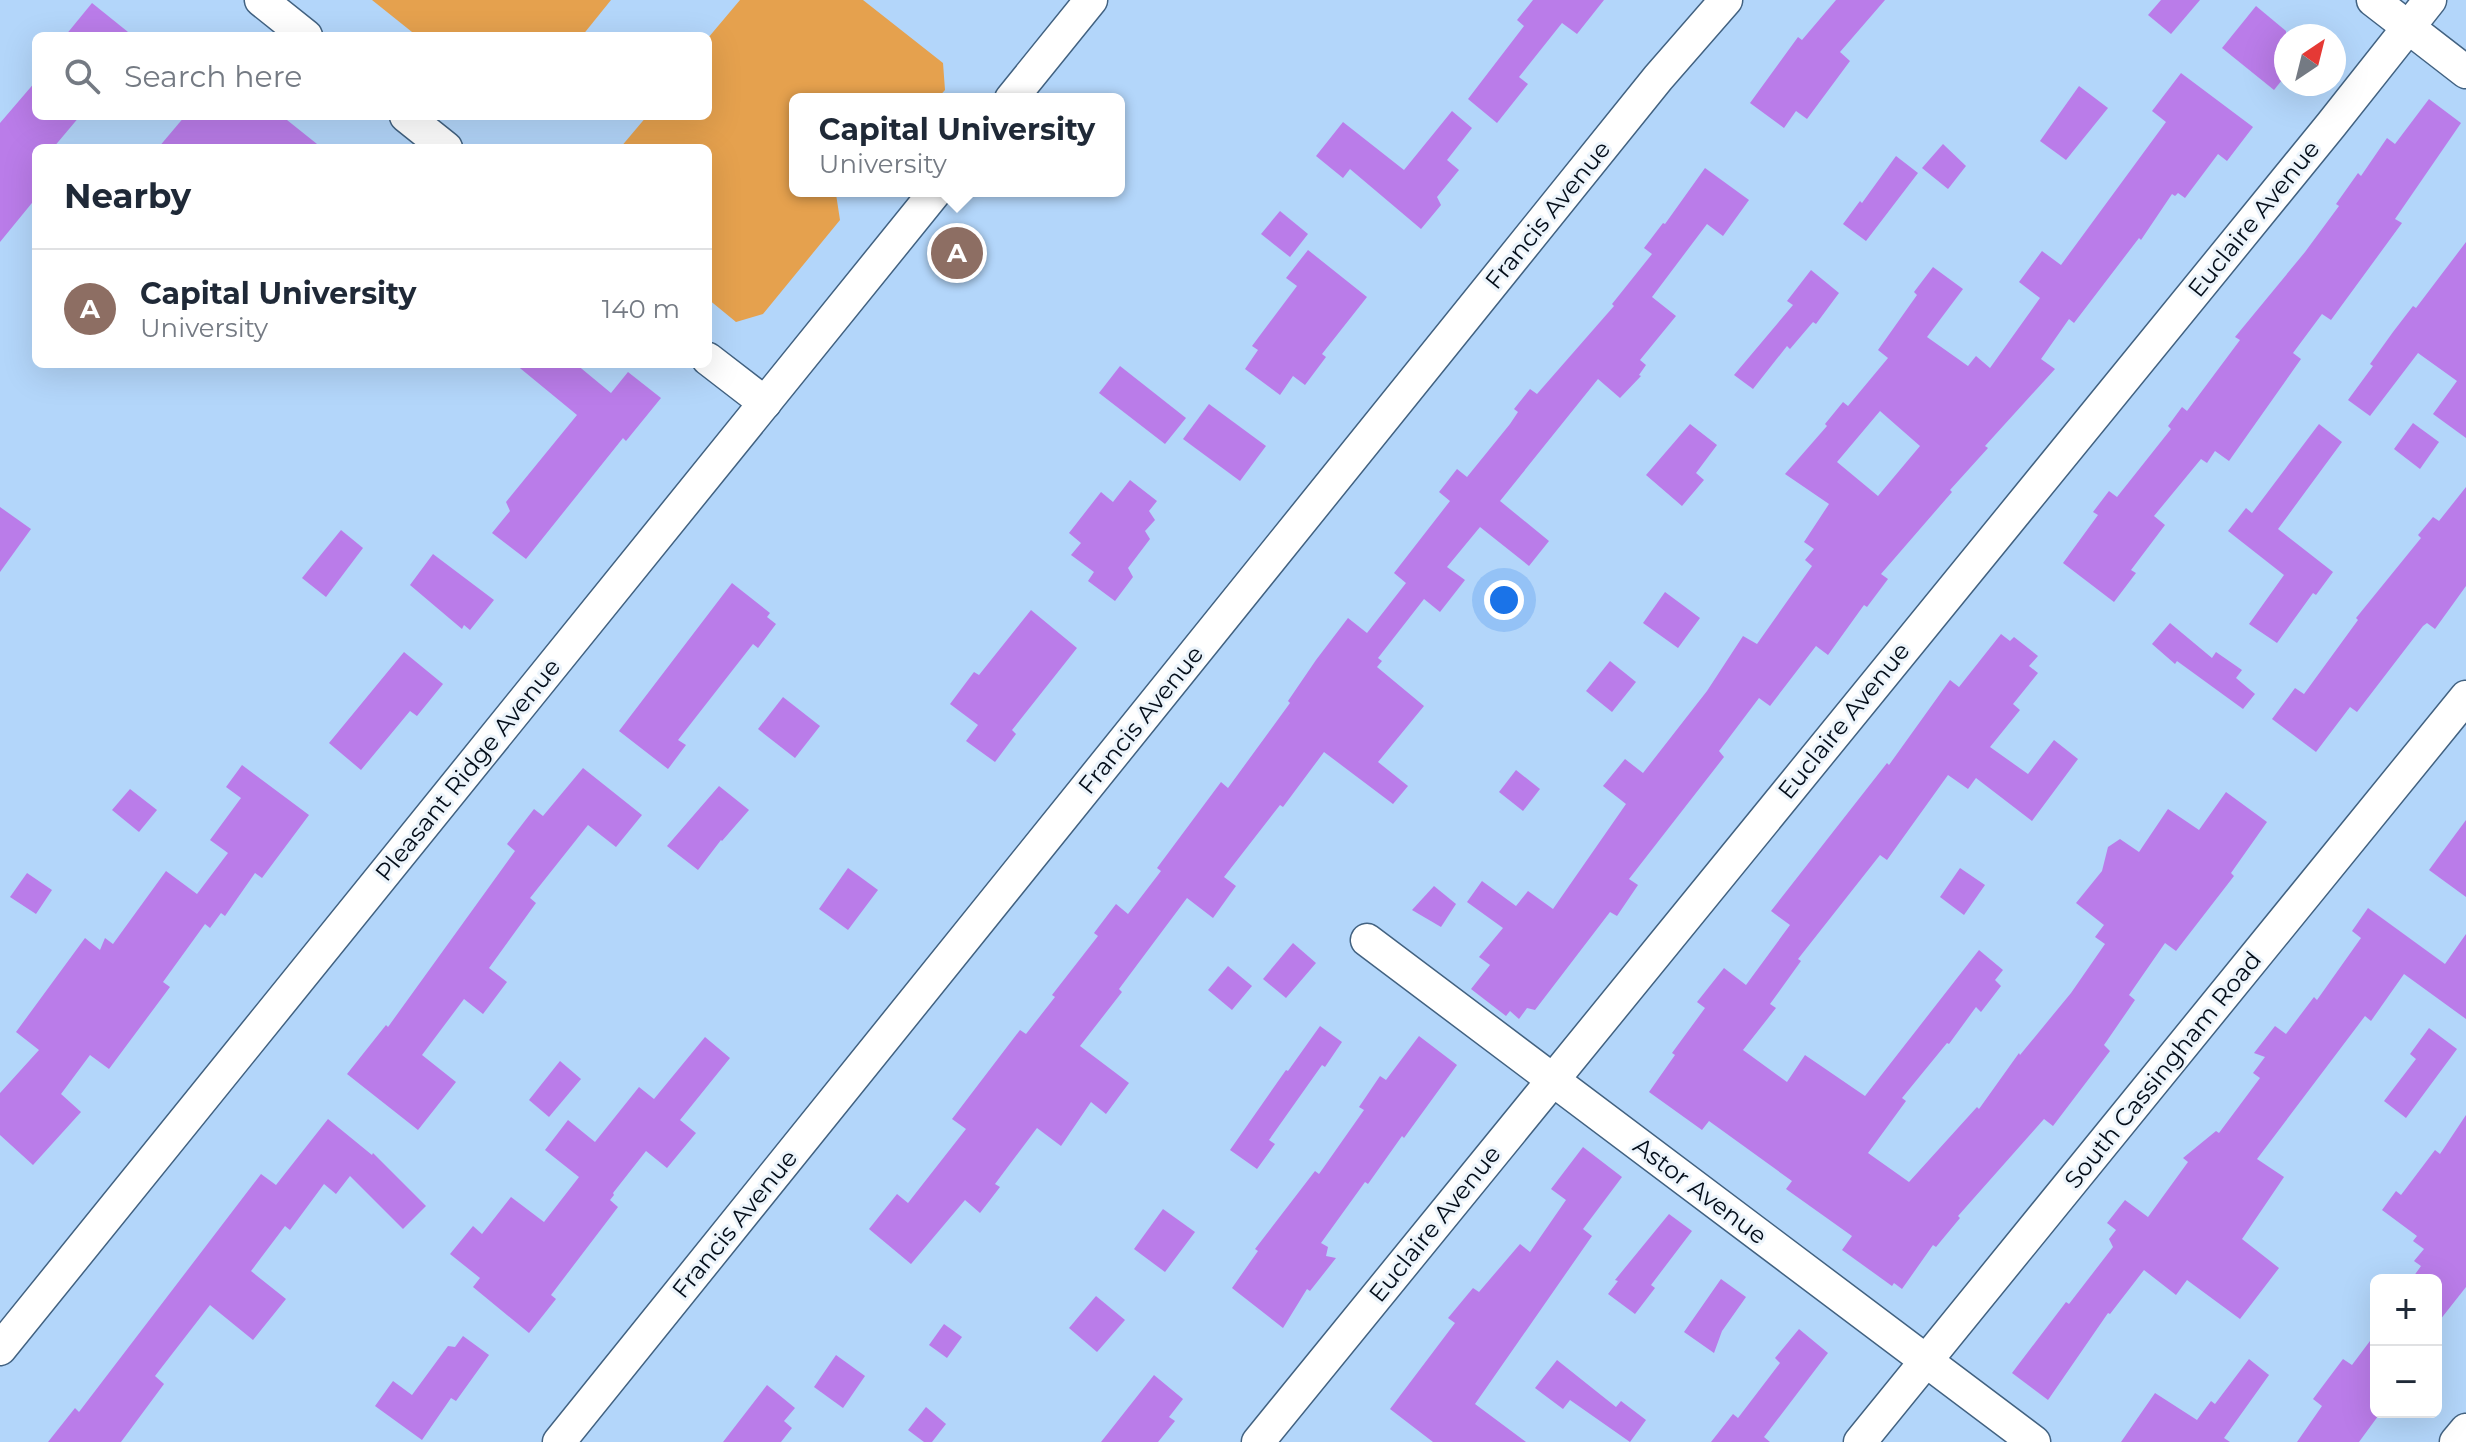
<!DOCTYPE html>
<meta charset="utf-8">
<style>
:root{--surface:#fff;--page:#f2f2f3;--text:#1f2937;--muted:#747a83;--line:#e0e1e3;--accent:#945f15}
body{margin:0;font-family:Montserrat,sans-serif;background:var(--page);color:var(--text)}
.controls{position:absolute;right:24px;bottom:24px;display:grid;overflow:hidden;border-radius:12px;box-shadow:0 8px 32px #0002}
.controls button{width:72px;height:72px;display:grid;place-items:center;padding:0;border:0;border-bottom:2px solid var(--line);background:var(--surface);color:var(--text);font:40px sans-serif}
.compass{position:absolute;left:2274px;top:24px;width:72px;height:72px;border-radius:50%;background:var(--surface);box-shadow:0 8px 32px #0002;rotate:35deg}
.you{position:absolute;left:1504px;top:600px;width:28px;height:28px;margin:-20px;border:6px solid #fff;border-radius:50%;background:#1a73e8;box-shadow:0 0 0 12px #1a73e833}
.badge{display:grid;place-items:center;width:52px;height:52px;border-radius:50%;background:var(--accent);color:#fff;font-size:26px;font-weight:700}
.pin{position:absolute;translate:-50% -50%;border:4px solid #fff;box-shadow:0 2px 8px #0006}
.popup{position:absolute;left:789px;top:93px;width:336px;height:104px;box-sizing:border-box;display:grid;place-content:center;border-radius:12px;background:var(--surface);filter:drop-shadow(0 2px 6px #0005);font-size:26px;white-space:nowrap;color:var(--muted)}
.popup b{font-size:30px;color:var(--text)}
.popup::after{content:'';position:absolute;left:50%;top:100%;margin-left:-16px;border:16px solid transparent;border-top-color:var(--surface)}
.list{margin:0;padding:0;list-style:none}
h2{display:flex;justify-content:space-between;align-items:center;height:104px;margin:0;padding:0 32px;font-size:34px}
h2 small{font-size:26px;font-weight:400;color:var(--muted)}
.list li{display:grid;grid-template-columns:52px 1fr auto;gap:24px;align-items:center;box-sizing:border-box;height:120px;padding:0 32px;border-top:2px solid var(--line)}
.list b{display:block;font-size:30px;white-space:nowrap}
.list p{margin:0;font-size:26px;white-space:nowrap;color:var(--muted)}
.list em{font-size:26px;font-style:normal;color:var(--muted)}
.icon{flex:none;width:44px;height:44px;fill:none;stroke:currentColor;stroke-width:2;stroke-linecap:round;stroke-linejoin:round}
.map{position:relative;flex:none;width:2466px;height:1442px;overflow:hidden}
.search{position:absolute;background:var(--surface);box-shadow:0 8px 32px #0002;left:32px;top:32px;width:680px;height:88px;display:flex;align-items:center;gap:20px;box-sizing:border-box;padding:0 28px;border-radius:12px;color:var(--muted);font-size:30px}
.panel{position:absolute;background:var(--surface);box-shadow:0 8px 32px #0002;left:32px;top:144px;width:680px;height:224px;border-radius:12px}
.map>svg:first-child{display:block}
</style>
<div class="map">
<svg width="2466" height="1442" viewBox="0 0 2466 1442">
<rect width="100%" height="100%" fill="#b3d6fa"/>
<!-- green -->
<g fill="#e5a14e">
<polygon points="372,0 611,0 582,36 417,36"/>
<polygon points="740,0 863,0 943,63 945,90 937,99 795,99 795,191 847,191 836,194 840,220 763,314 736,322 708,299 708,148 620,148 647,116 708,116 708,38"/>
</g>
<!-- building -->
<g fill="#ba7ce9" fill-rule="evenodd">
<polygon points="1533,0 1604,0 1577,34 1562,23 1519,77 1528,84 1497,123 1468,99 1524,26 1517,20"/>
<polygon points="1836,0 1885,0 1840,52 1850,61 1807,119 1796,111 1784,128 1750,103 1798,37 1802,40"/>
<polygon points="2161,0 2200,0 2171,34 2148,15"/>
<polygon points="92,3 133,36 65,36"/>
<polygon points="2256,6 2286,31 2286,75 2274,90 2222,48"/>
<path d="M2181,73L2253,127L2227,161L2218,154L2185,198L2178,193L2175,196L2172,194L2141,240L2139,238L2074,323L2069,319L2041,359L2055,369L1985,446L1988,448L1950,490L1952,492L1881,574L1888,579L1867,607L1864,605L1828,655L1816,646L1770,706L1759,698L1719,751L1724,757L1629,879L1638,885L1617,916L1610,912L1535,1010L1527,1008L1519,1019L1510,1011L1506,1016L1471,989L1490,965L1479,957L1503,928L1467,902L1482,881L1516,906L1528,891L1553,909L1626,804L1603,786L1625,759L1643,773L1707,691L1743,636L1757,644L1812,566L1805,560L1814,549L1804,542L1829,504L1785,474L1827,426L1825,424L1843,402L1848,406L1888,358L1878,350L1917,295L1914,292L1933,267L1963,289L1927,337L1968,366L1976,356L1990,368L2040,298L2019,282L2042,251L2061,265L2166,122L2152,111ZM1880,411L1920,446L1878,496L1837,462Z"/>
<polygon points="36,81 36,116 80,116 53,148 36,148 36,198 0,242 0,123"/>
<polygon points="2079,86 2108,108 2066,160 2040,141"/>
<polygon points="2429,99 2461,123 2395,219 2402,223 2331,320 2322,314 2293,353 2301,359 2229,461 2215,451 2207,463 2201,459 2154,516 2165,525 2131,570 2136,573 2114,602 2063,563 2098,515 2093,512 2109,491 2117,497 2171,429 2168,426 2182,407 2187,411 2240,340 2235,337 2305,252 2339,206 2336,204 2358,173 2361,176 2387,138 2395,144"/>
<polygon points="1452,111 1472,128 1447,160 1459,170 1437,197 1441,205 1421,229 1350,169 1343,178 1316,156 1343,122 1404,170"/>
<polygon points="185,116 282,116 322,148 158,148"/>
<polygon points="1943,144 1966,166 1948,189 1922,168"/>
<polygon points="1896,156 1918,173 1866,241 1843,224 1860,201 1862,203"/>
<polygon points="1705,168 1749,200 1723,236 1707,224 1652,297 1676,316 1640,360 1646,365 1639,375 1641,376 1620,398 1598,379 1500,501 1549,541 1529,566 1480,527 1447,567 1465,580 1440,612 1424,599 1378,658 1382,661 1377,667 1424,706 1378,762 1408,786 1393,804 1324,752 1283,807 1280,805 1224,877 1236,886 1213,918 1187,898 1119,989 1122,992 1080,1046 1129,1083 1106,1114 1091,1102 1061,1146 1037,1128 995,1184 1000,1187 980,1213 965,1200 911,1264 869,1229 897,1194 908,1203 966,1129 952,1119 1020,1030 1026,1034 1055,997 1052,995 1098,936 1094,933 1116,904 1128,914 1161,871 1157,868 1221,782 1228,788 1290,703 1288,701 1316,660 1348,618 1367,633 1406,583 1394,573 1450,501 1439,492 1457,469 1467,477 1510,424 1518,412 1514,409 1530,389 1537,394 1614,306 1612,304 1652,254 1644,248 1663,223 1665,224"/>
<polygon points="1280,211 1308,234 1290,257 1261,234"/>
<polygon points="2466,242 2466,438 2433,414 2457,381 2418,353 2370,416 2348,400 2373,366 2370,364 2393,332 2413,306 2416,308"/>
<polygon points="1308,250 1367,297 1322,354 1326,357 1305,385 1293,376 1280,395 1245,369 1258,350 1252,346 1297,286 1286,278"/>
<polygon points="1811,270 1839,293 1816,324 1813,322 1790,349 1787,346 1753,389 1734,375 1793,305 1787,301"/>
<polygon points="515,364 576,364 611,393 628,372 661,398 626,441 623,438 526,559 492,533 510,511 506,502 577,415"/>
<polygon points="1120,366 1186,418 1165,444 1099,393"/>
<polygon points="1209,404 1266,446 1240,481 1183,439"/>
<polygon points="2413,423 2439,442 2420,469 2394,449"/>
<polygon points="1690,424 1717,445 1696,473 1704,480 1682,506 1646,475"/>
<polygon points="2319,424 2342,442 2278,529 2333,572 2316,595 2313,593 2277,643 2249,624 2284,575 2228,531 2246,508 2252,513"/>
<polygon points="1130,480 1157,501 1149,511 1155,520 1145,531 1150,539 1128,568 1133,577 1115,601 1088,581 1094,572 1071,555 1081,543 1069,533 1101,492 1113,502"/>
<polygon points="2466,487 2466,586 2435,629 2427,623 2423,626 2357,712 2350,707 2316,752 2272,719 2295,688 2304,694 2358,620 2356,618 2421,538 2418,535 2433,517 2439,521"/>
<polygon points="0,507 31,529 0,572"/>
<polygon points="341,530 363,548 326,597 302,578"/>
<polygon points="433,554 494,600 470,630 464,625 462,629 410,585"/>
<polygon points="732,583 770,613 767,617 776,624 758,648 753,644 678,740 686,745 668,769 619,731"/>
<polygon points="1665,592 1700,618 1678,648 1643,623"/>
<polygon points="1031,610 1077,648 1012,730 1016,734 995,762 966,741 978,725 950,704 974,672 979,675"/>
<polygon points="2170,623 2212,658 2216,652 2242,670 2236,678 2255,694 2243,709 2177,661 2175,664 2152,644"/>
<polygon points="2001,634 2010,641 2014,637 2038,656 2029,666 2038,673 2013,704 2020,710 1990,747 2028,774 2054,740 2078,759 2032,821 1976,778 1968,789 1948,775 1887,860 1880,855 1798,959 1801,961 1770,1004 1776,1008 1743,1050 1787,1082 1805,1055 1865,1096 1979,950 2003,970 1995,980 2001,986 1981,1012 1976,1007 1949,1044 1947,1043 1902,1098 1906,1101 1868,1153 1909,1182 1977,1107 1979,1109 2019,1053 2020,1055 2071,993 2105,944 2095,937 2104,925 2076,903 2102,871 2108,847 2120,839 2139,852 2168,809 2199,830 2226,792 2267,822 2231,873 2234,876 2176,951 2165,943 2129,995 2135,1000 2104,1045 2110,1051 2053,1126 2044,1119 1958,1216 1960,1218 1936,1247 1933,1245 1902,1289 1894,1283 1892,1286 1842,1250 1852,1236 1786,1189 1792,1181 1709,1121 1702,1130 1649,1092 1675,1055 1672,1053 1705,1008 1697,1002 1724,968 1746,985 1790,925 1771,911 1887,763 1889,765 1950,680 1959,687"/>
<polygon points="404,652 443,684 417,716 410,711 361,770 329,743"/>
<polygon points="1610,661 1636,682 1612,712 1586,691"/>
<polygon points="783,697 820,726 795,758 758,729"/>
<polygon points="242,765 309,815 262,878 255,873 225,916 221,913 210,928 205,924 163,982 170,987 109,1069 90,1055 61,1094 81,1112 33,1165 0,1135 0,1093 39,1050 16,1032 85,938 100,950 105,938 113,944 166,871 197,894 228,853 210,840 241,798 226,787"/>
<polygon points="583,768 642,815 616,847 588,825 530,898 536,903 489,968 507,982 483,1014 464,999 422,1055 456,1082 418,1130 347,1074 386,1025 388,1027 515,851 507,844 534,809 543,816"/>
<polygon points="1516,770 1540,789 1523,811 1499,792"/>
<polygon points="719,786 749,810 722,841 721,840 698,870 667,846"/>
<polygon points="130,789 157,810 139,832 112,810"/>
<polygon points="2466,820 2466,897 2429,870"/>
<polygon points="848,868 878,890 848,930 819,909"/>
<polygon points="1960,868 1985,885 1964,915 1940,897"/>
<polygon points="27,873 52,890 36,914 10,897"/>
<polygon points="1434,886 1456,904 1441,927 1412,910"/>
<polygon points="2368,908 2445,964 2466,934 2466,1019 2404,974 2371,1021 2365,1016 2257,1159 2284,1177 2242,1239 2279,1268 2240,1319 2187,1280 2176,1295 2144,1270 2110,1314 2108,1313 2048,1400 2012,1373 2066,1302 2069,1304 2113,1247 2109,1239 2116,1230 2107,1223 2125,1200 2148,1217 2188,1162 2183,1158 2216,1131 2219,1133 2260,1078 2253,1073 2265,1057 2254,1053 2275,1026 2286,1034 2314,997 2317,1000 2361,938 2352,931"/>
<polygon points="1293,943 1316,963 1286,998 1263,979"/>
<polygon points="1228,966 1252,986 1232,1010 1208,990"/>
<polygon points="1320,1026 1342,1042 1325,1067 1322,1065 1269,1140 1275,1144 1257,1169 1230,1150 1286,1070 1288,1071"/>
<polygon points="2429,1028 2457,1049 2406,1118 2384,1101 2416,1059 2410,1054"/>
<polygon points="1419,1036 1457,1065 1404,1138 1402,1136 1368,1184 1365,1182 1321,1243 1328,1247 1326,1256 1336,1258 1310,1291 1307,1289 1283,1328 1232,1288 1258,1251 1255,1249 1315,1171 1319,1174 1364,1110 1359,1107 1380,1076 1386,1080"/>
<polygon points="705,1037 730,1058 680,1120 696,1133 667,1168 646,1151 613,1193 614,1195 610,1200 618,1207 551,1295 556,1299 529,1333 473,1287 480,1278 450,1254 473,1226 482,1234 511,1197 544,1222 579,1177 545,1150 568,1120 595,1142 639,1087 654,1099"/>
<polygon points="560,1061 581,1079 549,1117 529,1100"/>
<polygon points="2466,1115 2466,1287 2436,1325 2436,1280 2411,1280 2421,1266 2414,1261 2424,1249 2413,1241 2417,1236 2382,1210 2396,1191 2401,1195 2435,1150 2440,1154"/>
<polygon points="328,1119 372,1155 373,1153 426,1206 403,1229 350,1176 336,1194 324,1184 290,1230 285,1226 251,1271 286,1299 253,1340 210,1305 155,1376 164,1384 121,1442 48,1442 75,1408 79,1412 261,1174 276,1185"/>
<polygon points="1583,1147 1622,1177 1583,1229 1592,1236 1475,1404 1526,1442 1433,1442 1390,1409 1455,1323 1448,1318 1473,1288 1479,1292 1520,1244 1530,1252 1566,1200 1551,1189"/>
<polygon points="1163,1209 1195,1232 1165,1272 1134,1249"/>
<polygon points="1669,1214 1692,1231 1651,1285 1655,1288 1635,1314 1608,1294 1618,1281 1615,1280"/>
<polygon points="1721,1279 1746,1297 1722,1331 1714,1353 1684,1332"/>
<polygon points="1096,1296 1125,1320 1097,1352 1069,1328"/>
<polygon points="944,1324 962,1337 947,1358 929,1345"/>
<polygon points="1799,1329 1828,1353 1764,1437 1770,1442 1711,1442 1733,1414 1738,1418 1780,1363 1775,1358"/>
<polygon points="2376,1333 2376,1412 2381,1412 2359,1442 2297,1442 2322,1406 2313,1399 2343,1359 2352,1365"/>
<polygon points="463,1336 489,1355 456,1401 451,1398 422,1440 375,1406 393,1381 412,1395 448,1346 455,1347"/>
<polygon points="836,1355 865,1376 843,1408 814,1387"/>
<polygon points="2249,1359 2269,1375 2224,1438 2230,1442 2121,1442 2155,1393 2197,1420 2211,1401 2215,1404"/>
<polygon points="1557,1360 1616,1407 1621,1401 1646,1420 1630,1442 1570,1400 1563,1409 1535,1388"/>
<polygon points="1154,1375 1183,1399 1169,1417 1175,1421 1158,1442 1101,1442"/>
<polygon points="767,1385 795,1408 784,1421 792,1428 781,1442 723,1442"/>
<polygon points="926,1407 946,1424 932,1442 924,1442 908,1430"/>
</g>
<g fill="none" stroke-linecap="round" stroke-linejoin="round">
<defs>
<g id="street">
<polyline points="261,0 306,36"/>
<polyline points="2373,0 2466,72"/>
<polyline points="1011,99 1091,0"/>
<polyline points="406,116 446,148"/>
<polyline points="708,359 765,403"/>
<polyline points="1367,940 2034,1442"/>
<polyline points="0,1349 936,191"/>
<polyline points="559,1442 1658,78 1726,0"/>
<polyline points="1258,1442 2331,125 2430,0"/>
<polyline points="1860,1442 2466,697"/>
<polyline points="2456,1442 2466,1430"/>
</g>
</defs>
<!-- street casing -->
<use href="#street" stroke="#426281" stroke-width="35"/>
<!-- street -->
<use href="#street" stroke="#fff" stroke-width="32"/>
</g>
<g text-anchor="middle" stroke-width="6" stroke-linejoin="round" paint-order="stroke">
<!-- street labels -->
<g font-size="24" fill="#030d19" stroke="#ecf4fb">
<text transform="translate(1548 215) rotate(-51)" y="8">Francis Avenue</text>
<text transform="translate(2254 219) rotate(-51)" y="8">Euclaire Avenue</text>
<text transform="translate(1141 720) rotate(-51)" y="8">Francis Avenue</text>
<text transform="translate(1844 721) rotate(-51)" y="8">Euclaire Avenue</text>
<text transform="translate(468 770) rotate(-51)" y="8">Pleasant Ridge Avenue</text>
<text transform="translate(2163 1070) rotate(-51)" y="8">South Cassingham Road</text>
<text transform="translate(1700 1191) rotate(37)" y="8">Astor Avenue</text>
<text transform="translate(735 1224) rotate(-51)" y="8">Francis Avenue</text>
<text transform="translate(1435 1224) rotate(-51)" y="8">Euclaire Avenue</text>
</g>
</g>
</svg>
<div class="controls">
<button>+</button>
<button>−</button>
</div>
<svg class="compass" viewBox="-18 -18 36 36"><path d="M0-13l5 13h-10z" fill="#e53935"/><path d="M0 13l5-13h-10z" fill="#747a83"/></svg>
<div class="you"></div>
<div class="pin badge" style="left:957px;top:253px;background:#8d6e63">A</div>
<div class="popup"><b>Capital University</b>University</div>
<div class="search"><svg class="icon" aria-label="search" viewBox="0 0 24 24"><circle cx="10" cy="10" r="6"/><path d="M15 15l6 6"/></svg>Search here</div>
<section class="panel">
<h2>Nearby<small></small></h2>
<ul class="list">
<li><span class="badge" style="background:#8d6e63">A</span><div><b>Capital University</b><p>University</p></div><em>140 m</em></li>
</ul>
</section>
</div>
